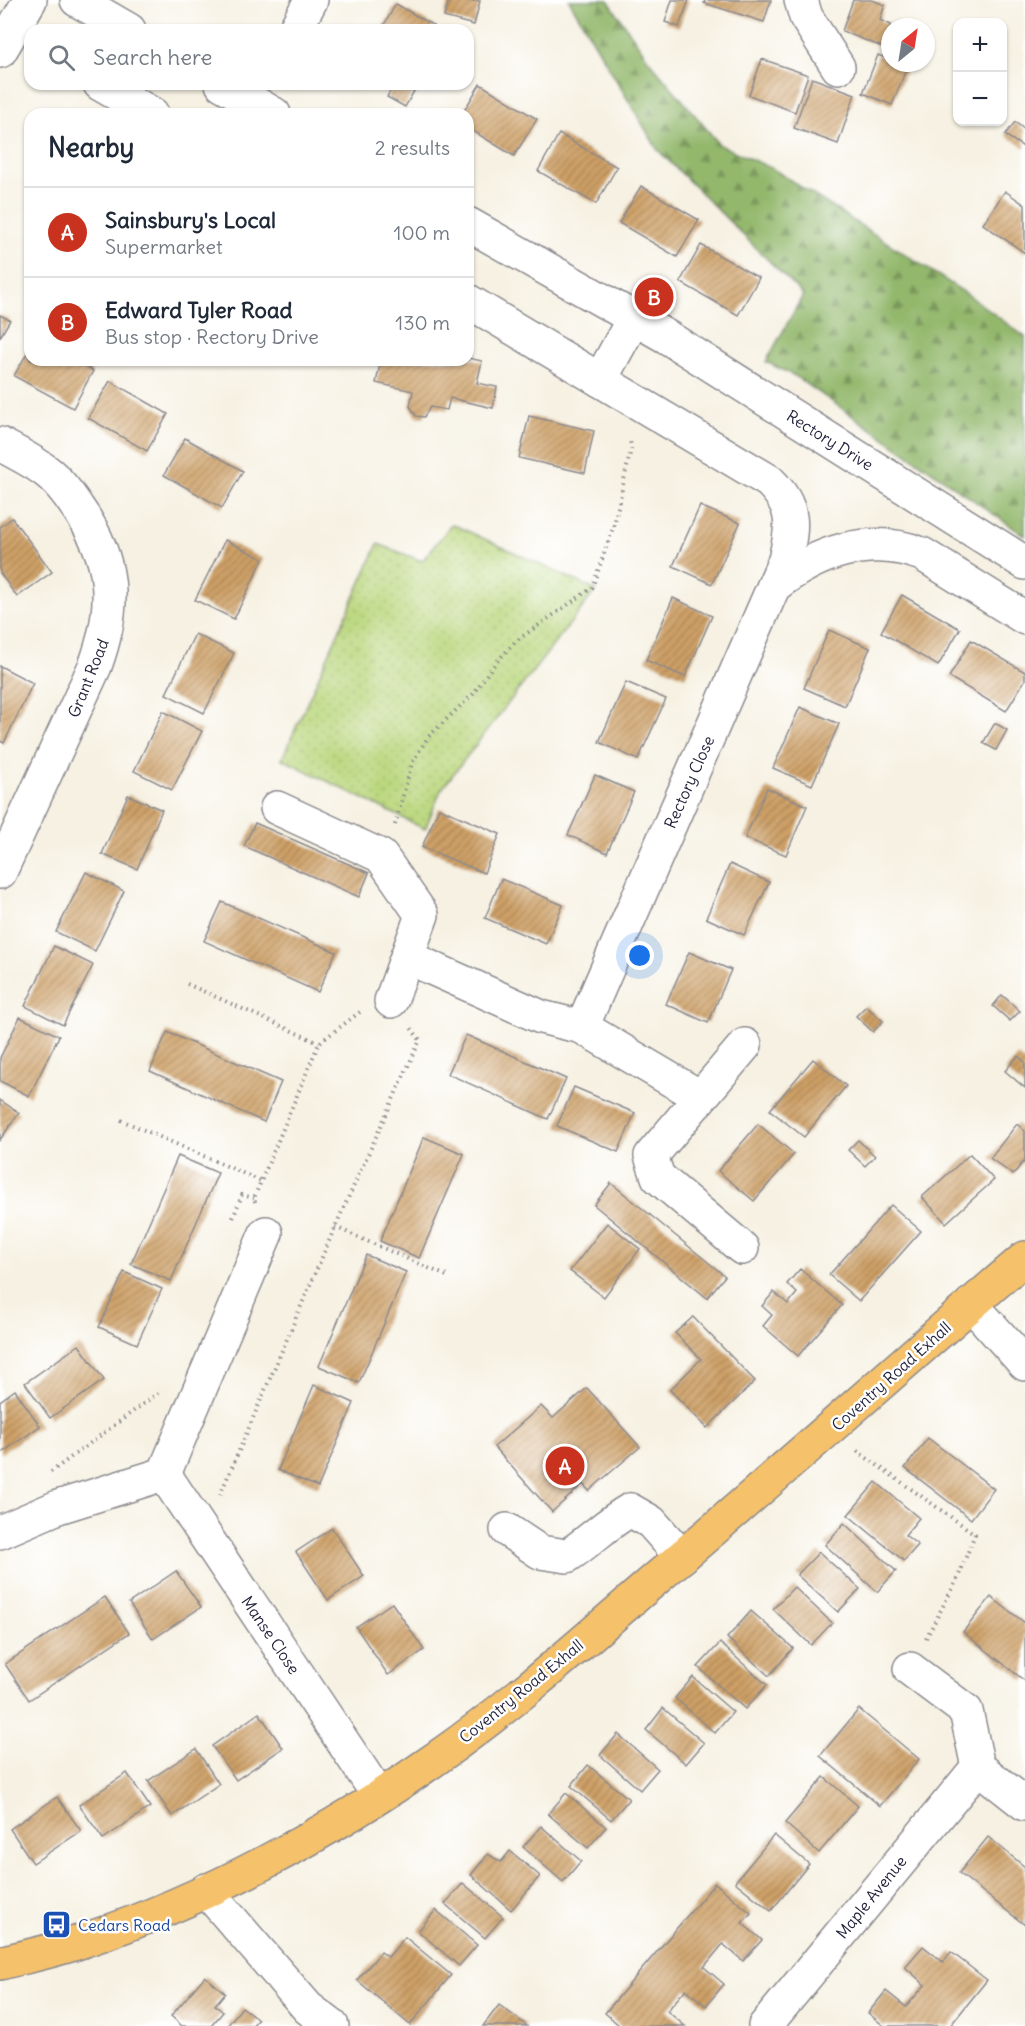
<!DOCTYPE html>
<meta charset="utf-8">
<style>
:root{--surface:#fff;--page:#f6f6f7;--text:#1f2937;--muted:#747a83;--line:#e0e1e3;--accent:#c8321e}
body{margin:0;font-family:Delius,sans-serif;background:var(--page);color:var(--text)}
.controls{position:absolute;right:18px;top:18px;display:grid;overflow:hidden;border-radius:12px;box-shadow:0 2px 4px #0004}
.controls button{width:54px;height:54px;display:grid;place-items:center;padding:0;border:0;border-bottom:2px solid var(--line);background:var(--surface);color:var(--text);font:30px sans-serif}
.compass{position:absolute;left:881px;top:18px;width:54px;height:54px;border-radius:50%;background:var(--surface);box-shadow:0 2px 4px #0004;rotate:30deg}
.you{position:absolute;left:640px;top:956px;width:21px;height:21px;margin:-15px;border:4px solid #fff;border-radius:50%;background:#1a73e8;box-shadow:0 0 0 9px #1a73e833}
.badge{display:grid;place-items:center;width:39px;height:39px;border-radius:50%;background:var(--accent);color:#fff;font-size:20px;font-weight:700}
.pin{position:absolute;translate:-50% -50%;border:3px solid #fff;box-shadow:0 2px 6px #0006}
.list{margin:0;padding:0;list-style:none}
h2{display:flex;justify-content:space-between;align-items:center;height:78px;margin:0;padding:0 24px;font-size:26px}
h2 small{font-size:20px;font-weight:400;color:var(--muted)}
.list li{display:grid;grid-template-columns:39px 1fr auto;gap:18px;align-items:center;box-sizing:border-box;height:90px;padding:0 24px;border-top:2px solid var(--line)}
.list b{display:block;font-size:22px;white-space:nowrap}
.list p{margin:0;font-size:20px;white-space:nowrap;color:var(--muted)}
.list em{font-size:20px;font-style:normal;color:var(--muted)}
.icon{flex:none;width:33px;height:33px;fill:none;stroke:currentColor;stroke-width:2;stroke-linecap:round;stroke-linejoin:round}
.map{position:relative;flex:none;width:1025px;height:2026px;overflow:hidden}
.search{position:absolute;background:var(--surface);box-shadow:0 2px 4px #0004;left:24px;top:24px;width:450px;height:66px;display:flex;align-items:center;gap:15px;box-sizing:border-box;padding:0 21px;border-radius:18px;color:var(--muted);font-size:22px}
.panel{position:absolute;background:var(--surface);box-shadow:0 2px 4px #0004;left:24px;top:108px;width:450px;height:258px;border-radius:18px}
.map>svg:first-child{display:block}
</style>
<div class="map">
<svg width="1025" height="2026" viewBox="0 0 1025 2026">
<defs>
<pattern id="forest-firs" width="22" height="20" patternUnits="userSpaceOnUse" patternTransform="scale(1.5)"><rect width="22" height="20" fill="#93b86c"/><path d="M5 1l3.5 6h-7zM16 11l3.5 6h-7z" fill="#78955a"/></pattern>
<pattern id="park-dots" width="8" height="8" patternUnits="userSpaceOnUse" patternTransform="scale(1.5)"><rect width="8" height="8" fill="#bad77d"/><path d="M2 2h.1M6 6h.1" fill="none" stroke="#a0b86d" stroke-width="1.8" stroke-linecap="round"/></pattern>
<pattern id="building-hatch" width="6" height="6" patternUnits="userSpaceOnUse" patternTransform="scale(1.5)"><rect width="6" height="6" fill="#cea066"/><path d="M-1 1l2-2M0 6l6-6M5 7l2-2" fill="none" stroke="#a78255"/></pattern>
</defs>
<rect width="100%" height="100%" fill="#fff"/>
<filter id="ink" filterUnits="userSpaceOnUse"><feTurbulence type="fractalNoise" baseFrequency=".0167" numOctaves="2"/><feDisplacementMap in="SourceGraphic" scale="12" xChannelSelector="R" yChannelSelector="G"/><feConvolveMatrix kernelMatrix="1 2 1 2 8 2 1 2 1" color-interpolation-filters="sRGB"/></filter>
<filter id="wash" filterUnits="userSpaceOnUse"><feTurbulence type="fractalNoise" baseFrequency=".008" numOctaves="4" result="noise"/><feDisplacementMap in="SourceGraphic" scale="24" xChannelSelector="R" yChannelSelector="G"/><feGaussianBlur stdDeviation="1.35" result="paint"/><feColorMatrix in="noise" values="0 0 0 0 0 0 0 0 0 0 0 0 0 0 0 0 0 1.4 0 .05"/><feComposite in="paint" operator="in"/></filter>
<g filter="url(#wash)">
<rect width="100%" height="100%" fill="#f6f1e2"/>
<!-- forest -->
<polygon fill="url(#forest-firs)" stroke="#5a6d54" stroke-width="1.5" points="569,0 608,0 648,59 720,145 773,169 967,294 1025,337 1025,536 795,376 766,362 803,295 657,149"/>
<!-- park -->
<polygon fill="url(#park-dots)" stroke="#6e7c5c" stroke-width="1.5" points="452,524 596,590 441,790 425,829 282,759 378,544 422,561"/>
<g id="blocks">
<!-- building -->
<g fill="url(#building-hatch)">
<polygon points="449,0 480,1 474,25 444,17"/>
<polygon points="672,0 689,0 679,27 665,22"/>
<polygon points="705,0 771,0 764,22 704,3"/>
<polygon points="853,0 872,0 885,5 880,20 891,25 882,47 842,31"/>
<polygon points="396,4 434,26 431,30 381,30"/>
<polygon points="878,55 890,60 890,63 907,67 892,105 863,93"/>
<polygon points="762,59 808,75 795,112 749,95"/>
<polygon points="812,78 855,94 838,144 794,128"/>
<polygon points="394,84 418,84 405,107 387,97"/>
<polygon points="480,84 537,119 514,156 468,128 468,114 462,114"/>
<polygon points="1015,122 1025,130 1025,148 1005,135"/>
<polygon points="559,134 617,167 596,204 538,171"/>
<polygon points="641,186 699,220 677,257 619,223"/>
<polygon points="1005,191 1025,205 1025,253 983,224"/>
<polygon points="701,245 759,278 738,315 680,282"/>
<polygon points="0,315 10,320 0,337"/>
<polygon points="30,348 30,360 74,360 93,371 73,408 14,376"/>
<polygon points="468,358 482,361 477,383 497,387 493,408 450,398 447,410 430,407 424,417 416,416 410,406 413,391 376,383 381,360 468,360"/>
<polygon points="110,381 168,414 147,451 88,418"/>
<polygon points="529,416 594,431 585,473 519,458"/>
<polygon points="185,438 243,471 222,508 164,475"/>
<polygon points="700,506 740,523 712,584 673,566"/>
<polygon points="12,518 52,572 17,597 0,573 0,527"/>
<polygon points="225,540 263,559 234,619 195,600"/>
<polygon points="902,595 960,629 938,666 881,632"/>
<polygon points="673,598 712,616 685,677 646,660"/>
<polygon points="829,630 870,648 845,706 804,688"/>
<polygon points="195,634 234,653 204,713 166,694"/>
<polygon points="971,640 1025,672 1025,680 1006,711 949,677"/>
<polygon points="0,666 33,683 4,743 0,741"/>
<polygon points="626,682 666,699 638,760 599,742"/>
<polygon points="800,707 839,724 812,785 773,768"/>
<polygon points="163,711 202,731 172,790 134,771"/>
<polygon points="995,723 1007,730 996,750 983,743"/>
<polygon points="595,775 634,792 607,853 568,835"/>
<polygon points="767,788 807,806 786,855 745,838"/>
<polygon points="128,795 162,810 137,869 102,854"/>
<polygon points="439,808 500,834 484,873 422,847"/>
<polygon points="255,823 369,873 359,897 244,846"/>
<polygon points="730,864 769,882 744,935 706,918"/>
<polygon points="86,872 124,891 95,951 56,932"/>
<polygon points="501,879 563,905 546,944 485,918"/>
<polygon points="222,902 336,952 318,992 204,941"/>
<polygon points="54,946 93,965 63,1025 25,1006"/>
<polygon points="689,952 731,970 708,1023 666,1004"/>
<polygon points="1002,995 1020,1011 1010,1021 993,1006"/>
<polygon points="866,1006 883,1021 873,1032 856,1016"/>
<polygon points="20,1017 59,1036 29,1096 0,1081 0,1058"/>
<polygon points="167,1032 281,1082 264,1122 150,1071"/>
<polygon points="466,1035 566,1079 548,1119 448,1074"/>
<polygon points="1018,1056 1025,1062 1025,1088 1005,1071"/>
<polygon points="813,1059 846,1086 804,1137 770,1110"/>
<polygon points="574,1087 635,1113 618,1152 557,1126"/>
<polygon points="0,1100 19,1113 0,1140"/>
<polygon points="758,1124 794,1154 754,1201 718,1171"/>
<polygon points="1017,1124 1025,1131 1025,1163 1023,1162 1013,1175 990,1158"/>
<polygon points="424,1137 464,1154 419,1258 380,1241"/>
<polygon points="858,1140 875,1156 865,1166 848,1150"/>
<polygon points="970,1154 994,1180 946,1223 922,1197"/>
<polygon points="178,1156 218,1173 171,1281 131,1264"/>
<polygon points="611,1183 725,1276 707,1298 594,1205"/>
<polygon points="891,1205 921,1231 859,1301 829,1275"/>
<polygon points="607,1223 640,1249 604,1297 570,1271"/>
<polygon points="366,1255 406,1272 359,1383 319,1366"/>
<polygon points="800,1269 842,1305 798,1356 763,1326 772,1315 762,1306 774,1292 788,1304 797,1293 787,1284"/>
<polygon points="124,1272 162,1289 137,1344 99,1327"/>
<polygon points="693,1317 755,1381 707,1428 670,1390 701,1359 675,1333"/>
<polygon points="79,1345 104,1380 50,1418 25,1383"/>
<polygon points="314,1385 354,1403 318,1487 278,1470"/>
<polygon points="587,1388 640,1447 589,1491 583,1484 552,1512 494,1447 541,1406 553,1418"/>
<polygon points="15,1390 40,1426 0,1454 0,1401"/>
<polygon points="928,1438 994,1489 971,1519 905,1468"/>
<polygon points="876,1482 919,1518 905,1535 918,1545 904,1561 848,1515"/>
<polygon points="844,1523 896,1571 877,1592 825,1545"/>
<polygon points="332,1528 364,1576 328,1600 296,1552"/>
<polygon points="819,1552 860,1589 838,1612 797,1575"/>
<polygon points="176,1571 201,1607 153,1639 129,1603"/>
<polygon points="794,1587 832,1623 811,1645 773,1609"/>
<polygon points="105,1597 129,1633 29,1700 5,1664"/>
<polygon points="991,1597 1025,1623 1025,1681 963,1632"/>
<polygon points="392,1603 424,1650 388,1675 356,1627"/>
<polygon points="751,1611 793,1648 769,1676 727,1638"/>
<polygon points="720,1643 767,1685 745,1709 698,1667"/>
<polygon points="693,1677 733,1712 715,1733 675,1698"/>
<polygon points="663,1708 704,1743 686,1764 646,1730"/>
<polygon points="859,1709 919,1759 880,1806 820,1756"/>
<polygon points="259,1713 283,1748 236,1780 212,1746"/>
<polygon points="618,1734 658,1769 640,1790 600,1755"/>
<polygon points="196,1749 219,1784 172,1816 148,1781"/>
<polygon points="588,1765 629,1799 611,1820 571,1786"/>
<polygon points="127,1773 150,1807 103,1839 79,1805"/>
<polygon points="824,1777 858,1806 819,1853 785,1823"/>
<polygon points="566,1793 606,1827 588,1848 548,1814"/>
<polygon points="57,1797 81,1831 33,1863 10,1829"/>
<polygon points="541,1826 581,1861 563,1882 523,1847"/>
<polygon points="774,1835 809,1864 771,1911 735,1882"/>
<polygon points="988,1837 1025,1867 1025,1925 959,1873"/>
<polygon points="510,1851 540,1876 511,1910 471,1875 488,1854 501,1862"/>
<polygon points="463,1883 503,1917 485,1938 445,1904"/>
<polygon points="715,1883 751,1913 742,1923 762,1940 743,1961 723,1944 704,1967 724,1984 706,2006 686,1989 667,2011 685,2026 620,2026 605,2013"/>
<polygon points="436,1910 477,1945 459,1966 418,1931"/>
<polygon points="405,1937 451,1975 410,2025 357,1980 381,1952 388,1957"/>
<polygon points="923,1946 943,1962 951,1952 987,1980 950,2026 884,2026 868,2013 886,1991 906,2007 925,1985 905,1967"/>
<polygon points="205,1976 225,1993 215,2005 223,2012 211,2026 182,2026 171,2016"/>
<polygon points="499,2005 521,2021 527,2026 483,2026"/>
<polygon points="242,2007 258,2019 252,2026 227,2026"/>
</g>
</g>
</g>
<g filter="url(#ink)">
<use href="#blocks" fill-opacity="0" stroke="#8c8a8e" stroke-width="1.5"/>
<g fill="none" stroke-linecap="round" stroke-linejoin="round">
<defs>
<g id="minor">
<polyline points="77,0 129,30"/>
<polyline points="801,0 806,17 838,67"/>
<polyline points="295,30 311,0"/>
<polyline points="0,51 30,0"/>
<polyline points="100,84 152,114"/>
<polyline points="222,84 274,114"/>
<polyline points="468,224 667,337 1025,563"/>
<path d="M468,301L769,481C796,507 793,526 785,560L582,1027"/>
<polyline points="600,380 634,318"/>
<path d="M0,444C16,453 33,461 47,472C59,481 69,495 77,507C115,560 117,606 95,666L0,872"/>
<path d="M774,586C817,552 869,534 922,554L1025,618"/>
<polyline points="277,808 381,856 422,915 391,1001"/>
<polyline points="407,957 541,1017 582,1027 700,1097"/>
<polyline points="742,1248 658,1177 651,1156 745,1045"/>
<polyline points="971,1304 1025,1364"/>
<polyline points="164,1474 379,1796"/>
<path d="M507,1530L540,1552L567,1556C589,1542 607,1523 630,1510L651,1522L682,1557"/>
<polyline points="0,1532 58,1507 164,1474 266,1233"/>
<polyline points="910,1669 966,1711 978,1767 1025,1804"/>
<polyline points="206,1890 308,2008 332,2026"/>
<polyline points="765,2026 978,1767"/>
</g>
<path id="major" d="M0,1963C28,1956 58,1950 85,1940C206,1899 334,1831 438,1757C515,1703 586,1639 658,1577C782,1472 902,1363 1025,1258"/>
</defs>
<!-- minor casing -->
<use href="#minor" stroke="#8c8a8e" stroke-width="36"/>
<!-- major casing -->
<use href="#major" stroke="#8c8a8e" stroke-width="36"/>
<!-- path -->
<g stroke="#8c8a8e" stroke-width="4" stroke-dasharray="1.5 4.5" stroke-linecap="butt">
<polyline points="395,825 412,763 428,737 473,694 492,667 516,641 592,588 614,525 631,449 630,439"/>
<polyline points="187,984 319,1043"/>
<polyline points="121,1120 261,1181"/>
<polyline points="255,1202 254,1198 319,1043 360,1012"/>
<polyline points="233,1218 242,1195 254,1198"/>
<polyline points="335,1227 449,1277"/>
<polyline points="857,1451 975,1534 957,1580 925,1640"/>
<polyline points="51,1472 158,1393"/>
<polyline points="220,1495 335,1227 420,1040 411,1028"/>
</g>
<!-- minor -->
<use href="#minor" stroke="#fff" stroke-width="33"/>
<!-- major -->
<use href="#major" stroke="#f5c16b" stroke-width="33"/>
</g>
</g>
<!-- icons -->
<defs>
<symbol id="bus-square" viewBox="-11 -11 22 22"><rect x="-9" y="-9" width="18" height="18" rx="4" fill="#1a4fb4" stroke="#fff"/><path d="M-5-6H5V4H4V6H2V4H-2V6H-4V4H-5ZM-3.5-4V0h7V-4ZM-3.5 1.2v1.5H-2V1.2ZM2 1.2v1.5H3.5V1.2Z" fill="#fff"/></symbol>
</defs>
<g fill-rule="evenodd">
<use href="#bus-square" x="40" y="1908" width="33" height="33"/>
</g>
<g text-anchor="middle" stroke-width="5" stroke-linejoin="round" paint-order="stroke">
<!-- street labels -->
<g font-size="16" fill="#22223b" stroke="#fff">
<text transform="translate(830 440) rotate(32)" y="6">Rectory Drive</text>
<text transform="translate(88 678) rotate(-68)" y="6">Grant Road</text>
<text transform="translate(689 782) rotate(-66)" y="6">Rectory Close</text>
<text transform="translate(891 1376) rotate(-42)" y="6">Coventry Road Exhall</text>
<text transform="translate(271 1635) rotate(56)" y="6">Manse Close</text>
<text transform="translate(521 1691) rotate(-39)" y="6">Coventry Road Exhall</text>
<text transform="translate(871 1897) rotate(-51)" y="6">Maple Avenue</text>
</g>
<!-- transit labels -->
<g font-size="16" fill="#164399" stroke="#fff" text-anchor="start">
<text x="78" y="1931">Cedars Road</text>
</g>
</g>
</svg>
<div class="controls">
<button>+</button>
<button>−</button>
</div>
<svg class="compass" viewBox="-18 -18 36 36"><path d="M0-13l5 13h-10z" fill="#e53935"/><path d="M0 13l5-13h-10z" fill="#747a83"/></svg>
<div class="you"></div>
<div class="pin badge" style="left:565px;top:1466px">A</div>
<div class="pin badge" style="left:654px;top:297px">B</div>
<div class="search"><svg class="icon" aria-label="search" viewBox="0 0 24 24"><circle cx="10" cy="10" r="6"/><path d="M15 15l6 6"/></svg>Search here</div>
<section class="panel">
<h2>Nearby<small>2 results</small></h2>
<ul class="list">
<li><span class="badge">A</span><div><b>Sainsbury's Local</b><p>Supermarket</p></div><em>100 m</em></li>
<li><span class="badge">B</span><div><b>Edward Tyler Road</b><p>Bus stop · Rectory Drive</p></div><em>130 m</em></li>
</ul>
</section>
</div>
